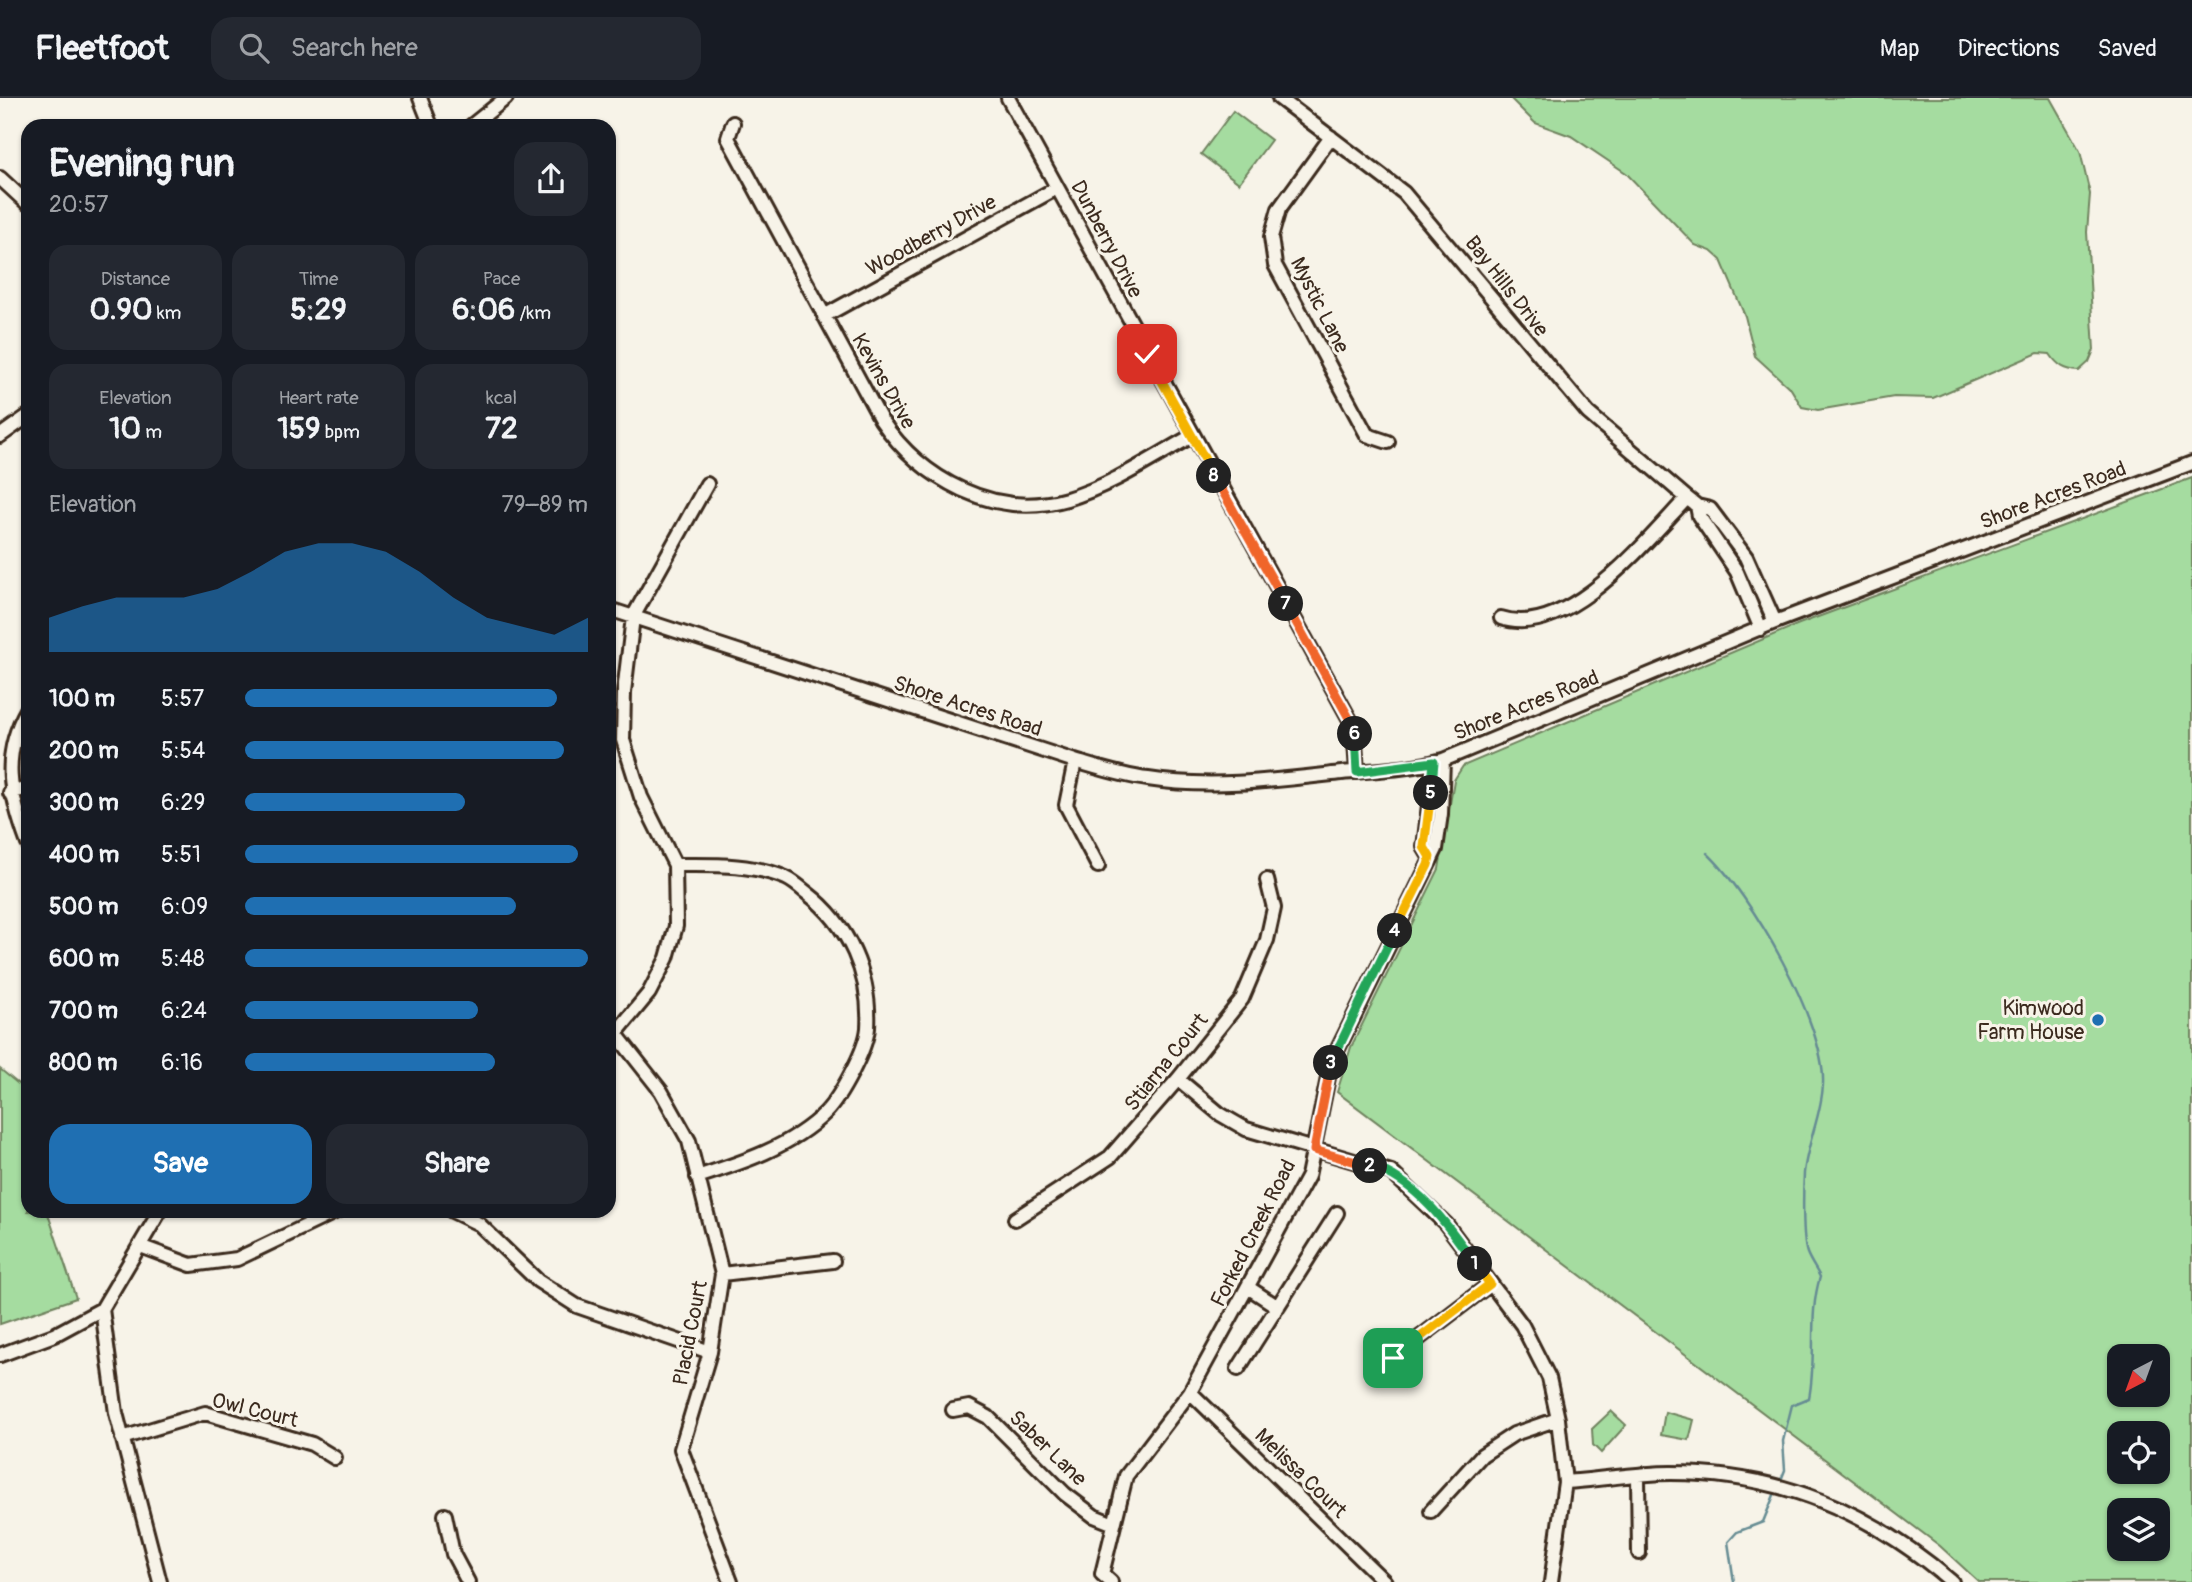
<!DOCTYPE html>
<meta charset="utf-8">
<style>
body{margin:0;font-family:Pangolin,sans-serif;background:#242831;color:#f1f3f6;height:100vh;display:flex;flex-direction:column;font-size:26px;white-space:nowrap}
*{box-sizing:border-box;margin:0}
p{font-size:23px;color:#9ea1a6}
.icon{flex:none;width:38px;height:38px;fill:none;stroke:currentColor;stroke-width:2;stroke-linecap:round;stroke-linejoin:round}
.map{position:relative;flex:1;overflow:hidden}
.side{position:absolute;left:21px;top:21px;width:595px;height:1099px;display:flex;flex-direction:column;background:#171b24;border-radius:21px;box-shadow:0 2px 5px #0004}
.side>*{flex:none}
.needle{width:46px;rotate:221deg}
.fabs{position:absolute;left:2107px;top:1246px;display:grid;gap:14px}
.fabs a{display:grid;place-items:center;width:63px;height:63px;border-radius:14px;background:#171b24;box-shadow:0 2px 5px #0004;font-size:35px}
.pin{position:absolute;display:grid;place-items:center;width:60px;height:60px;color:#fff;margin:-30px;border-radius:14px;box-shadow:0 4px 10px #0006}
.km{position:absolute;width:35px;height:35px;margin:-18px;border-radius:50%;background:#222;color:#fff;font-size:19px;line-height:35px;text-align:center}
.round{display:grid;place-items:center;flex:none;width:74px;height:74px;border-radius:21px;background:#242831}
.head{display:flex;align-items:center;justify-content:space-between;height:119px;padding:0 28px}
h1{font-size:38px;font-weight:700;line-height:52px}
.figures{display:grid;grid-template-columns:repeat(3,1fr);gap:10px;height:119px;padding:7px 28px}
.figures div{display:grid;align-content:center;border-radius:18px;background:#242831;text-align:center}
.figures b{font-size:30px;font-weight:700}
.figures small{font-size:19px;font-weight:400}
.figures p{font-size:19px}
.chart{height:196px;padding:14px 28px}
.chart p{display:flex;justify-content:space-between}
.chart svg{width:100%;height:126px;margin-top:7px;fill:#1f6fb2;opacity:.7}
.cta{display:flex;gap:14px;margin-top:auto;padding:14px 28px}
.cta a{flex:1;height:80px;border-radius:21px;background:#1f6fb2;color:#fff;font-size:28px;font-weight:700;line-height:80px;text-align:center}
.cta a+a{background:#242831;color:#f1f3f6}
ul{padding:0 28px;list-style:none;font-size:23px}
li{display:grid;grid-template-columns:112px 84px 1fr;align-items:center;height:52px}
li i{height:18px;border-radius:9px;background:#1f6fb2}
header{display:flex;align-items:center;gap:42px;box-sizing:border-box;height:98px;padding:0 35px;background:#171b24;border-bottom:2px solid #363941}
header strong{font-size:33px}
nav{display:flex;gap:38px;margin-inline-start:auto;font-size:24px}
.search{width:490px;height:63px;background:#242831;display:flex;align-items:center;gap:18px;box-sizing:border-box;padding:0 24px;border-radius:21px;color:#9ea1a6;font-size:26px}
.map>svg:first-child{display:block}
.green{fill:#a5dca0;stroke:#70835f;stroke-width:2;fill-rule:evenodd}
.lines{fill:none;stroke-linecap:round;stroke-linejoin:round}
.stream{stroke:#668c93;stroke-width:2.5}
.street-casing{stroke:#3b2a1e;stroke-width:18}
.street{stroke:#f7f3e8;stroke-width:12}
.split-1-casing{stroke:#fff;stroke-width:14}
.split-2-casing{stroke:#fff;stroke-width:14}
.split-3-casing{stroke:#fff;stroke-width:14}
.split-4-casing{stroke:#fff;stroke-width:14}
.split-5-casing{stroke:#fff;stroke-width:14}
.split-6-casing{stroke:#fff;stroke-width:14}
.split-7-casing{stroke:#fff;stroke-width:14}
.split-8-casing{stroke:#fff;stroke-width:14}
.split-9-casing{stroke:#fff;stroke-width:14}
.split-1{stroke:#f5b400;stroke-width:9}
.split-2{stroke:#22a559;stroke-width:9}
.split-3{stroke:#f0652b;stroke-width:9}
.split-4{stroke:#22a559;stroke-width:9}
.split-5{stroke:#f5b400;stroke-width:9}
.split-6{stroke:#22a559;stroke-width:9}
.split-7{stroke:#f0652b;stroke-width:9}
.split-8{stroke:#f0652b;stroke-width:9}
.split-9{stroke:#f5b400;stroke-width:9}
.poi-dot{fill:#1f6fb2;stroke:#f7f3e8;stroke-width:2.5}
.labels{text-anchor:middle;stroke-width:6;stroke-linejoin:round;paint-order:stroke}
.street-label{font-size:21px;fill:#3b2a1e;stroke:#f7f3e8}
.poi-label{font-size:21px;fill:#3b2a1e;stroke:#f7f3e8;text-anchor:end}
</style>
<header>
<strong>Fleetfoot</strong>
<div class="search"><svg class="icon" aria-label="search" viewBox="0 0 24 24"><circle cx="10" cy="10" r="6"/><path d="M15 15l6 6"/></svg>Search here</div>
<nav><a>Map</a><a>Directions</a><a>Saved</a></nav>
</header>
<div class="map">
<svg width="2192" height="1484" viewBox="0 0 2192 1484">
<rect width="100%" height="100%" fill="#f7f3e8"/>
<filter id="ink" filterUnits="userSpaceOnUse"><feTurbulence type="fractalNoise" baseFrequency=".0143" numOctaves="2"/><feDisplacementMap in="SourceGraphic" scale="14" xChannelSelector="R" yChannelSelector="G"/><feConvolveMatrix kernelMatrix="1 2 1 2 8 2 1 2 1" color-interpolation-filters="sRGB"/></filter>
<g filter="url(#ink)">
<!-- green -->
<path class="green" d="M1510,0H2050L2080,53L2090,96L2087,134L2094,252L2089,264L2079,273C2065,272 2058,268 2050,256L2038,255L1933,300L1894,299L1818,312L1802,309L1791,291L1755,258L1745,218L1721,162L1711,153L1695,147L1626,75L1571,38L1535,25Z
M1233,13L1271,42L1239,85L1201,56Z
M2192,380V1484H1979L1940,1448L1337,994L1351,949L1439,771L1454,682L1463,668L1799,526ZM2119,1258H2158V1297H2119ZM2119,1335H2158V1374H2119ZM2119,1412H2158V1451H2119Z
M0,971L28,994V1113H47L76,1200L0,1226Z
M1611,1313L1626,1327L1601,1355L1593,1347L1592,1331Z
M1665,1314L1694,1322L1689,1342L1661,1337Z"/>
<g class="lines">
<!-- stream -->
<path class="stream" d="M1707,755C1750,795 1826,926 1823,986C1822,1016 1807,1045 1804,1075C1803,1092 1802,1141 1807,1155C1810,1163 1816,1171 1820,1179C1808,1218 1817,1259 1809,1300L1792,1307L1783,1343L1785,1372L1781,1382
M1734,1484L1728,1444L1737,1434L1763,1424L1774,1397"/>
<!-- street casing -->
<g class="street-casing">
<path id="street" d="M420,0L431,28
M1008,0L1354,629L1357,674
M1279,0L1404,95L1588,315L1687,400L1697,408L1710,411L1746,459L1775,524
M733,25L728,40L881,322C921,381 994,422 1067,401C1111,388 1152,360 1192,338
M471,28L506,0
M1331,39L1279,111L1271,139L1275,167L1367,337L1388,344
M0,80L28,106
M824,218L1057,90
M0,338L28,318
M1697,408L1699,418L1737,474L1761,531
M609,511L1075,663C1099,670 1123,678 1148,681C1212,691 1279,682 1342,675C1376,672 1411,671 1443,662L1775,524L2192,365
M1501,520C1567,542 1646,443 1687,400
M28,610C0,658 10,697 28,746
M1075,663L1066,707L1098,768
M10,695L28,690
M1430,759L1424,749L1434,664
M675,767C712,767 750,765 786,780C793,783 801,790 807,795C849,827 871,877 868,930C866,952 840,1000 825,1015C791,1049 741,1065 697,1079
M609,927L661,993L689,1043L722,1176L710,1254L681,1351L731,1484
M616,935L649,895L667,860L676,828L675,767L641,699L623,642L624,594L633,519L707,386
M1178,981L1220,1016L1246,1031L1391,1074L1446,1126L1522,1227L1549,1280L1558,1321L1565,1384L1551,1484
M452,1113L479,1126L538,1183L577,1208L710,1254
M1015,1121L1110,1059L1178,981L1242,901L1267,842L1274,810L1267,782
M140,1148L191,1167L237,1161L337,1113
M722,1176L833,1163
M1249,1190L1278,1209
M0,1257L54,1237L102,1211
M1393,1260L1490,1186
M1238,1271L1337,1115
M1190,1294L1385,1484
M953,1312L969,1309L988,1319L1065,1396L1094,1418L1114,1426
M122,1340L205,1315L312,1346L335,1360
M1638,1379L1639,1455
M1565,1384C1600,1382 1636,1375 1671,1375C1780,1375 1870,1413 1952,1484
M1431,1413L1482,1357L1514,1336L1558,1321
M445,1417L453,1456L468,1484
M160,1484L116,1315L102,1211L160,1113
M1111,1484L1102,1476L1126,1378L1190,1294L1308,1078L1331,965L1436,751L1441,716L1443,662"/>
</g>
<!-- street -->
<use href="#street" class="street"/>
</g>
</g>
<g class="lines" filter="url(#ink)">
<!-- split-1 casing -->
<g class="split-1-casing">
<path id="split-1" d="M1393,1260L1490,1186L1475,1166"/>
</g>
<!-- split-2 casing -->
<g class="split-2-casing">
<path id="split-2" d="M1370,1068C1415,1081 1449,1128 1475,1166"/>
</g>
<!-- split-3 casing -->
<g class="split-3-casing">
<path id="split-3" d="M1331,965L1314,1052L1370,1068"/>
</g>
<!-- split-4 casing -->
<g class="split-4-casing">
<path id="split-4" d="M1331,965L1395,833"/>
</g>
<!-- split-5 casing -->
<g class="split-5-casing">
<path id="split-5" d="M1395,833L1428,767L1430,759L1424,749L1431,695"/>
</g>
<!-- split-6 casing -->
<g class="split-6-casing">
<path id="split-6" d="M1355,636L1357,674L1434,664L1431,695"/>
</g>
<!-- split-7 casing -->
<g class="split-7-casing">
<path id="split-7" d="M1286,506L1354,629L1355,636"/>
</g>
<!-- split-8 casing -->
<g class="split-8-casing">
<path id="split-8" d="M1214,378L1286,506"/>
</g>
<!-- split-9 casing -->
<g class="split-9-casing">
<path id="split-9" d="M1147,256L1214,378"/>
</g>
<!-- split-1 -->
<use href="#split-1" class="split-1"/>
<!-- split-2 -->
<use href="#split-2" class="split-2"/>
<!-- split-3 -->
<use href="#split-3" class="split-3"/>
<!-- split-4 -->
<use href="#split-4" class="split-4"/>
<!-- split-5 -->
<use href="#split-5" class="split-5"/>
<!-- split-6 -->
<use href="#split-6" class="split-6"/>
<!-- split-7 -->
<use href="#split-7" class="split-7"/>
<!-- split-8 -->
<use href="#split-8" class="split-8"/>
<!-- split-9 -->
<use href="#split-9" class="split-9"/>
</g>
<!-- markers -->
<circle class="poi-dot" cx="2098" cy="922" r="7"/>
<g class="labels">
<!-- street labels -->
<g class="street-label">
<text transform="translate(931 137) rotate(-29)" y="7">Woodberry Drive</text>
<text transform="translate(1107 141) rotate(62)" y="7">Dunberry Drive</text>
<text transform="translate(1507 188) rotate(52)" y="7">Bay Hills Drive</text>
<text transform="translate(1320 207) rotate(63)" y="7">Mystic Lane</text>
<text transform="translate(884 283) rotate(60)" y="7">Kevins Drive</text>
<text transform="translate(2053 397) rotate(-21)" y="7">Shore Acres Road</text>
<text transform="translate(1526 607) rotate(-22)" y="7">Shore Acres Road</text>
<text transform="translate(968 608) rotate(18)" y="7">Shore Acres Road</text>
<text transform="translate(1166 964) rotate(-51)" y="7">Stiarna Court</text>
<text transform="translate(1253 1135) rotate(-63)" y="7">Forked Creek Road</text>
<text transform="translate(690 1235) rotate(-79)" y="7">Placid Court</text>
<text transform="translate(255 1312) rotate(14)" y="7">Owl Court</text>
<text transform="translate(1048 1350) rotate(44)" y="7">Saber Lane</text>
<text transform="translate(1301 1375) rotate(44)" y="7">Melissa Court</text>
</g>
<!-- poi labels -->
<g class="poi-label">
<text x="2084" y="917">Kimwood<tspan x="2084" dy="24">Farm House</tspan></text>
</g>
</g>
</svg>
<div class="fabs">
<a><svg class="needle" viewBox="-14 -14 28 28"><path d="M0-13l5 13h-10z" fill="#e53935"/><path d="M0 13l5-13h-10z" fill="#9ea1a6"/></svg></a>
<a><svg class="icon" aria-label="locate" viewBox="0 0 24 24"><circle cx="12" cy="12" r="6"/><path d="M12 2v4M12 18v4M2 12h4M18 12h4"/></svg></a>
<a><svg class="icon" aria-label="layers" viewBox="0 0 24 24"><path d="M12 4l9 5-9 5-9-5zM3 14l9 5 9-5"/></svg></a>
</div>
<div class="pin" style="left:1393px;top:1260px;background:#1e9e55"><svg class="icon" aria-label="arrive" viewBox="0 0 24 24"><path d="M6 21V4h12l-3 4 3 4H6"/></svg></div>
<div class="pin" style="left:1147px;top:256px;background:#d93025"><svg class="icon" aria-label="check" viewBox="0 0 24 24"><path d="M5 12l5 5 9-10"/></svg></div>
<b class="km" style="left:1475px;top:1166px">1</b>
<b class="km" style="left:1370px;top:1068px">2</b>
<b class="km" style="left:1331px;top:965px">3</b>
<b class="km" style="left:1395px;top:833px">4</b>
<b class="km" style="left:1431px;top:695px">5</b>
<b class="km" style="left:1355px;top:636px">6</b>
<b class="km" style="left:1286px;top:506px">7</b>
<b class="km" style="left:1214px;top:378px">8</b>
<section class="side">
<div class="head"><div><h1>Evening run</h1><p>20:57</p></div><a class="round"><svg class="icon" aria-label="share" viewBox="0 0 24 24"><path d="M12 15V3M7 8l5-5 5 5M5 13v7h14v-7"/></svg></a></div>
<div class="figures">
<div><p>Distance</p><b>0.90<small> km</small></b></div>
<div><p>Time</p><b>5:29</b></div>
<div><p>Pace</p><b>6:06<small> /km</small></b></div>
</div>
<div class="figures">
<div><p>Elevation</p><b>10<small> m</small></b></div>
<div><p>Heart rate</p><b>159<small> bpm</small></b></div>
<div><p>kcal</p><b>72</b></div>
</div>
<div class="chart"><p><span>Elevation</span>79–89 m</p>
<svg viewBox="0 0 160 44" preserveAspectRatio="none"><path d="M0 44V32L10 28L20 25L30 25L40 25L50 22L60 16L70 9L80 6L90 6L100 9L110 16L120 25L130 32L140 35L150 38L160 32V44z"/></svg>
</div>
<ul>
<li><b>100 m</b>5:57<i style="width:91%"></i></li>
<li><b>200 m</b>5:54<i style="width:93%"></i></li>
<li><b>300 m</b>6:29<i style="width:64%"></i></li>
<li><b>400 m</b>5:51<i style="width:97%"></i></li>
<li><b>500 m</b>6:09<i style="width:79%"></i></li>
<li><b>600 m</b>5:48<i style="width:100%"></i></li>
<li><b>700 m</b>6:24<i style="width:68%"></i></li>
<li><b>800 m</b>6:16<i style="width:73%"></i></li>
</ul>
<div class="cta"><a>Save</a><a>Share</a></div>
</section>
</div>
